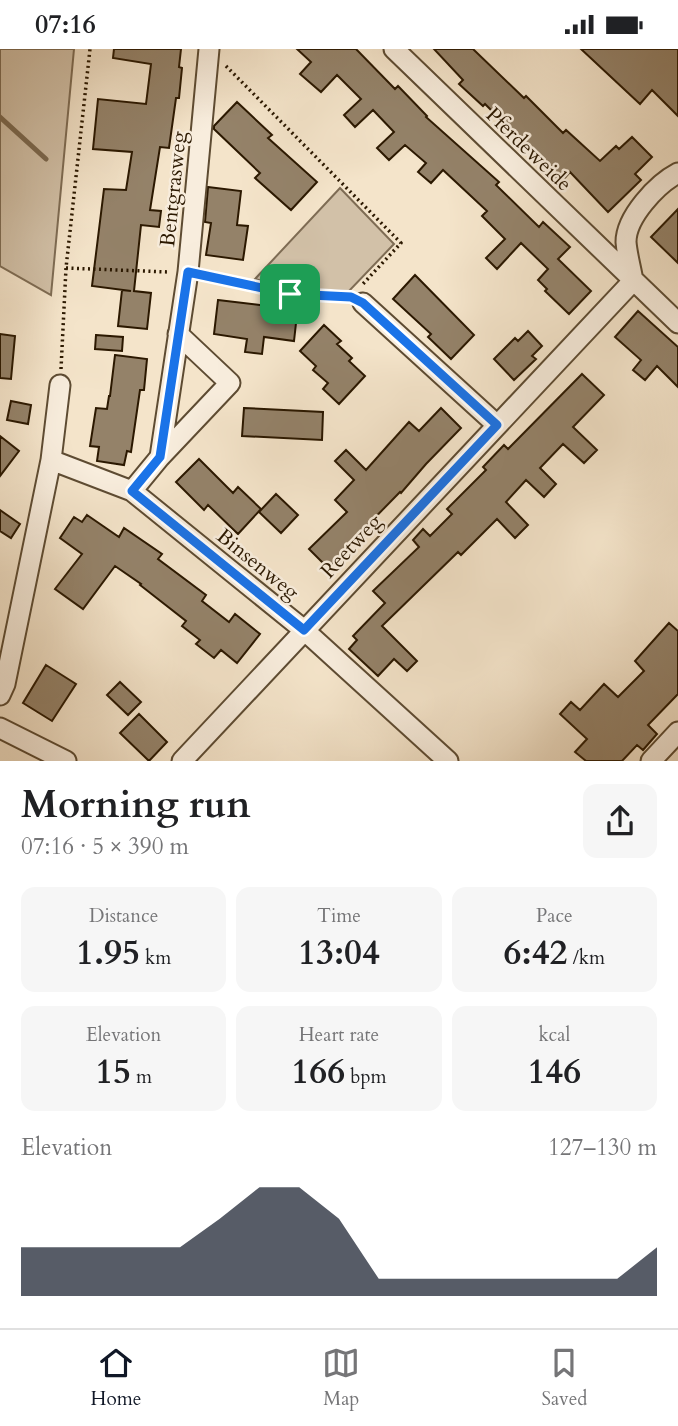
<!DOCTYPE html>
<meta charset="utf-8">
<style>
body{margin:0;font-family:Cardo,serif;background:#f6f6f6;color:#202124;height:100vh;display:flex;flex-direction:column;font-size:26px;white-space:nowrap}
*{box-sizing:border-box;margin:0}
p{font-size:23px;color:#757577}
.icon{flex:none;width:38px;height:38px;fill:none;stroke:currentColor;stroke-width:2;stroke-linecap:round;stroke-linejoin:round}
.map{position:relative;height:712px;overflow:hidden}
.panel{display:flex;flex-direction:column;background:#fff;flex:1}
.panel>*{flex:none}
.pin{position:absolute;display:grid;place-items:center;width:60px;height:60px;color:#fff;margin:-30px;border-radius:14px;box-shadow:0 4px 10px #0006}
.round{display:grid;place-items:center;flex:none;width:74px;height:74px;border-radius:14px;background:#f6f6f6}
.head{display:flex;align-items:center;justify-content:space-between;height:119px;padding:0 21px}
h1{font-size:38px;font-weight:800;line-height:52px}
.figures{display:grid;grid-template-columns:repeat(3,1fr);gap:10px;height:119px;padding:7px 21px}
.figures div{display:grid;align-content:center;border-radius:14px;background:#f6f6f6;text-align:center}
.figures b{font-size:35px;font-weight:800}
.figures small{font-size:19px;font-weight:400}
.figures p{font-size:19px}
.chart{height:196px;padding:14px 21px}
.chart p{display:flex;justify-content:space-between}
.chart svg{width:100%;height:126px;margin-top:7px;fill:#111827;opacity:.7}
.status{display:flex;justify-content:space-between;align-items:center;height:49px;padding:0 35px;background:#fff;direction:ltr}
.status svg{height:19px;fill:currentColor}
.menu{display:flex;justify-content:space-around;align-items:center;height:98px;border-top:2px solid #e0e0e0;background:#fff;font-size:19px;color:#757577}
.menu a{display:grid;justify-items:center;gap:4px}
.menu .active{color:#111827}
.map>svg:first-child{display:block}
.green{fill:#d2c1a8;stroke:#7e6c54;stroke-width:2}
.lines{fill:none;stroke-linecap:round;stroke-linejoin:round}
.stream{stroke:#7b6950;stroke-width:5}
.building{fill:#948269;stroke:#2b1800;stroke-width:2}
.minor-casing{stroke:#5d4b32;stroke-width:23}
.path{stroke:#2b1800;stroke-width:3.5;stroke-dasharray:2 3.5;stroke-linecap:butt}
.minor{stroke:#f8eddd;stroke-width:19}
.route-casing{stroke:#fff;stroke-width:14}
.route{stroke:#1a73e8;stroke-width:9}
.labels{text-anchor:middle;stroke-width:5;stroke-linejoin:round;paint-order:stroke}
.street-label{font-size:21px;fill:#2b1800;stroke:#f8eddd}
</style>
<div class="status"><b>07:16</b><svg viewBox="0 0 49 12"><path d="M0 12V9h3v3zM5 12V6h3v6zM10 12V3h3v9zM15 12V0h3v12zM26 1h20v11H26zM47 4h2v5h-2z"/></svg></div>
<div class="map">
<svg width="678" height="712" viewBox="0 0 678 712">
<rect width="100%" height="100%" fill="#f4e4ca"/>
<filter id="stains"><feTurbulence type="fractalNoise" baseFrequency=".00286" numOctaves="4"/><feColorMatrix values="0 0 0 0 .2 0 0 0 0 .09 0 0 0 0 .02 0 0 0 .5 -.17"/></filter>
<radialGradient id="worn" r=".72"><stop offset=".6" stop-color="#630" stop-opacity="0"/><stop offset="1" stop-color="#630" stop-opacity=".3"/></radialGradient>
<!-- green -->
<path class="green" d="M0,0H74L51,246L0,217Z
M340,139L394,195L349,242L291,240L255,230Z"/>
<g class="lines">
<!-- stream -->
<path class="stream" d="M0,68L46,110"/>
</g>
<!-- building -->
<path class="building" d="M114,0H181L179,18L182,19L179,49H176L169,99L160,98L150,161L161,162L159,178L141,176L134,242L151,244L147,280L118,277L122,241L131,242L92,237L104,140L126,141L132,103L93,100L98,50L146,55L151,15L113,9Z
M297,0H356L395,40L398,37L427,67L426,68L499,133L496,136L539,178L543,173L570,198L558,210L591,242L569,265L545,242L547,240L538,231L548,220L521,194L497,220L486,209L505,190L482,167L487,162L443,121L431,134L418,123L426,114L405,96L389,111L377,99L394,83L373,61L355,78L344,66L361,50L337,26L321,43L300,25L311,13Z
M434,0H473L524,49L526,47L563,84L566,81L600,112L616,97L619,100L632,88L652,108L635,125L641,131L608,163L570,123L561,133L538,112L540,110L485,55L483,57L459,35L463,31Z
M581,0H678V67L652,41L640,55Z
M237,53L272,86L268,89L317,133L291,161L255,129L260,124L214,80V77Z
M208,138L241,142L237,176L248,177L243,211L206,206L211,174L205,173Z
M678,160V214L651,188Z
M415,226L474,286L451,310L428,288L431,285L393,250Z
M218,251L268,257V252L298,256L294,292L264,288L262,305L245,303L247,290L214,285Z
M638,262L678,298V338L657,317L645,331L633,321L641,311L615,288Z
M324,276L341,292L337,295L352,309L349,312L365,327L339,355L323,340L328,334L313,321L316,317L300,302Z
M528,282L542,297L532,307L536,310L514,331L494,310L515,289L518,292Z
M0,285L15,287L11,330L0,329Z
M96,286L123,288L122,302L95,300Z
M115,306L147,310L144,341H140L131,403L127,402L124,416L97,412L99,398L90,397L96,359L107,360L109,347H110Z
M582,325L604,346L573,378L597,401L584,414L563,395L540,419L556,435L544,448L526,431L506,453L528,476L515,489L497,470L461,506L458,503L382,577L417,612L407,622L394,610L378,627L349,600L357,591L353,587L385,554L373,542L419,498L413,491L423,480L430,487L452,465L447,460L486,421L483,418L504,396L508,400Z
M11,352L31,356L28,375L7,371Z
M244,359L323,363L322,391L242,387Z
M441,359L461,379L426,415L401,444L400,443L349,495L350,497L328,519L309,500L347,463L335,451L354,431L335,412L346,401L366,421L409,373L419,382Z
M0,387L19,402L0,427Z
M199,410L233,444L238,438L261,460L238,485L208,456L204,461L176,433Z
M276,445L298,466L281,484L259,463Z
M0,461L20,475L11,489L0,482Z
M87,466L119,488L124,479L162,505L158,510L206,546L202,552L229,573L235,565L260,585L237,614L221,601L214,609L196,595L200,591L182,577L186,572L140,536L141,535L115,517L83,560L55,540L82,505L60,489L74,468L82,473Z
M669,574L678,582V645L648,676L657,685L643,701L637,696L622,712H586L575,703L587,690L560,665L571,653L580,661L604,635L618,648L644,622L635,612Z
M46,616L76,635L52,672L23,654Z
M120,633L141,653L128,666L107,646Z
M139,665L167,693L149,712L120,684Z"/>
<g class="lines">
<!-- minor casing -->
<g class="minor-casing">
<path id="minor" d="M394,0L678,274
M363,254L497,376
M160,408L230,334L178,285
M51,411L132,442L304,581L448,712
M132,442L160,408L188,223L209,0
M0,646L5,635L51,411L60,336
M0,679L66,712
M182,712L633,232C631,219 627,206 626,193C626,168 657,135 678,124
M651,712L678,683"/>
</g>
<!-- path -->
<path class="path" d="M226,17L401,194L362,236
M66,219L169,223
M204,227L291,245L345,248
M61,320L66,219L90,0"/>
<!-- minor -->
<use href="#minor" class="minor"/>
</g>
<g class="lines">
<!-- route casing -->
<g class="route-casing">
<path id="route" d="M188,223L290,245L351,248L363,254L497,376L304,581L132,442L160,408Z"/>
</g>
<!-- route -->
<use href="#route" class="route"/>
</g>
<g class="labels">
<!-- street labels -->
<g class="street-label">
<text transform="translate(529 100) rotate(44)" y="7">Pferdeweide</text>
<text transform="translate(173 140) rotate(-84)" y="7">Bentgrasweg</text>
<text transform="translate(351 497) rotate(-47)" y="7">Reetweg</text>
<text transform="translate(258 515) rotate(39)" y="7">Binsenweg</text>
</g>
</g>
<rect width="100%" height="100%" filter="url(#stains)"/>
<rect width="100%" height="100%" fill="url(#worn)"/>
</svg>
<div class="pin" style="left:290px;top:245px;background:#1e9e55"><svg class="icon" aria-label="arrive" viewBox="0 0 24 24"><path d="M6 21V4h12l-3 4 3 4H6"/></svg></div>
</div>
<section class="panel">
<div class="head"><div><h1>Morning run</h1><p>07:16 · 5 × 390 m</p></div><a class="round"><svg class="icon" aria-label="share" viewBox="0 0 24 24"><path d="M12 15V3M7 8l5-5 5 5M5 13v7h14v-7"/></svg></a></div>
<div class="figures">
<div><p>Distance</p><b>1.95<small> km</small></b></div>
<div><p>Time</p><b>13:04</b></div>
<div><p>Pace</p><b>6:42<small> /km</small></b></div>
</div>
<div class="figures">
<div><p>Elevation</p><b>15<small> m</small></b></div>
<div><p>Heart rate</p><b>166<small> bpm</small></b></div>
<div><p>kcal</p><b>146</b></div>
</div>
<div class="chart"><p><span>Elevation</span>127–130 m</p>
<svg viewBox="0 0 160 44" preserveAspectRatio="none"><path d="M0 44V27L10 27L20 27L30 27L40 27L50 17L60 6L70 6L80 17L90 38L100 38L110 38L120 38L130 38L140 38L150 38L160 27V44z"/></svg>
</div>
</section>
<nav class="menu">
<a class="active"><svg class="icon" aria-label="home" viewBox="0 0 24 24"><path d="M3 11l9-7 9 7M6 9v11h12V9"/></svg>Home</a>
<a><svg class="icon" aria-label="map" viewBox="0 0 24 24"><path d="M3 6l6-2 6 2 6-2v14l-6 2-6-2-6 2zM9 4v14M15 6v14"/></svg>Map</a>
<a><svg class="icon" aria-label="saved" viewBox="0 0 24 24"><path d="M7 4h10v16l-5-4-5 4z"/></svg>Saved</a>
</nav>
